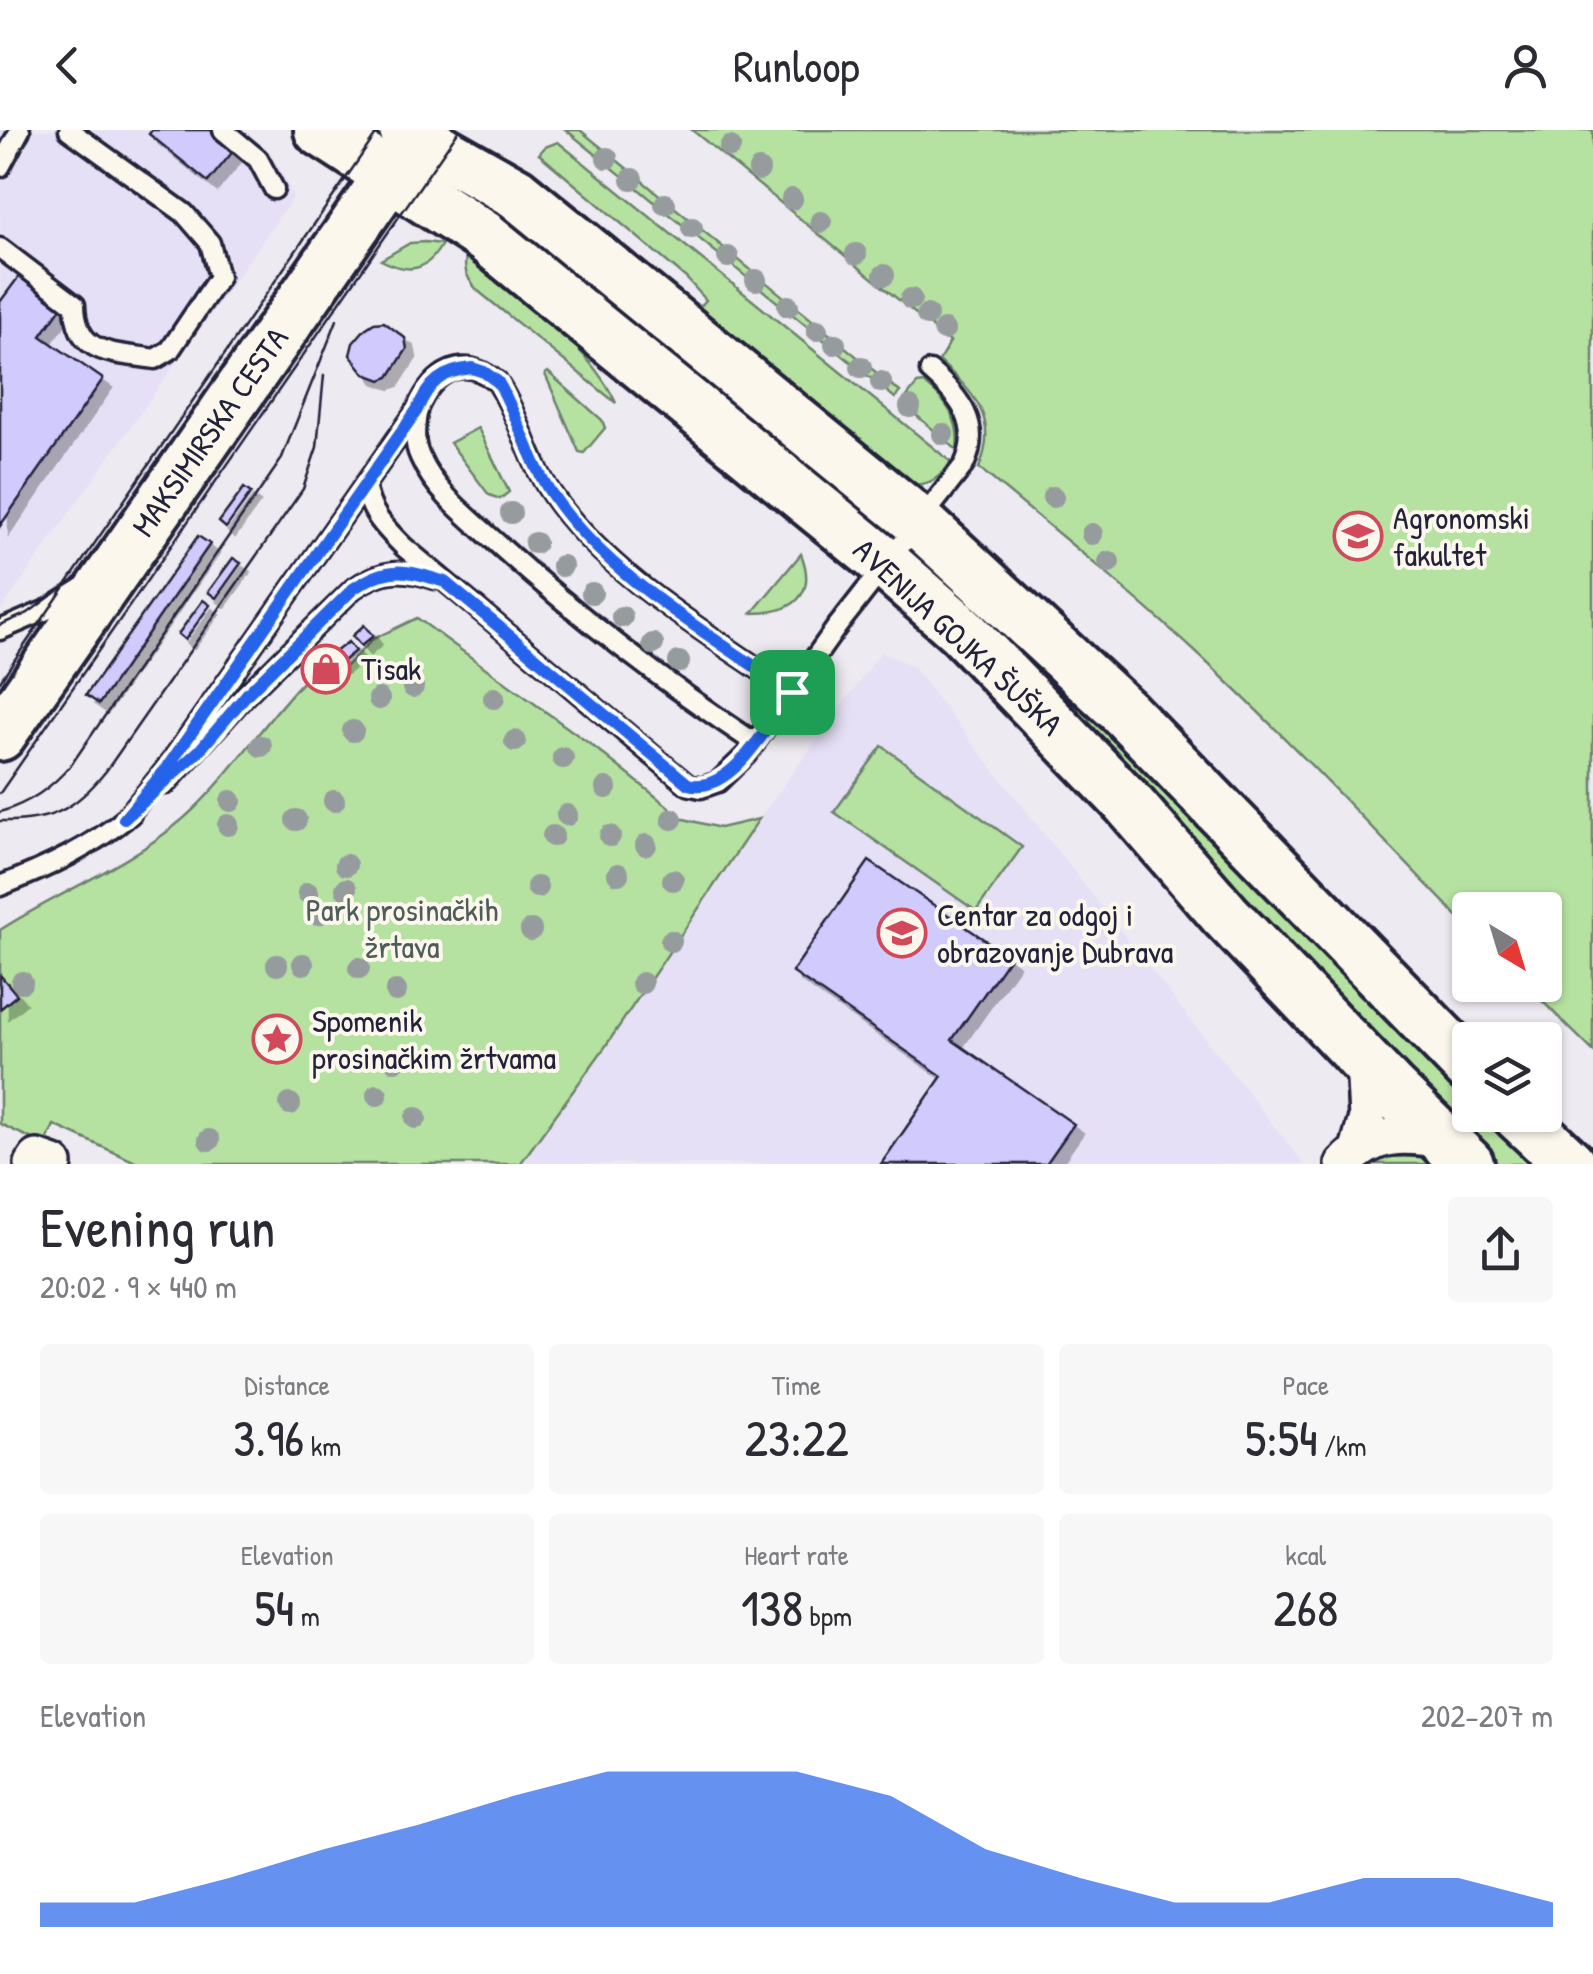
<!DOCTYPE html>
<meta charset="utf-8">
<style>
body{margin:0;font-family:"Patrick Hand",sans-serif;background:#f7f7f7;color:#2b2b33;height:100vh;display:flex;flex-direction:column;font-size:38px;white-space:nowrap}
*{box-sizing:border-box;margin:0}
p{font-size:32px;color:#7c7c81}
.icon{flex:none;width:55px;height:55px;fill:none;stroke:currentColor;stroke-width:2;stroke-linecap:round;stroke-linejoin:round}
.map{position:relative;height:1034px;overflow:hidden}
.details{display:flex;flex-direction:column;background:#fff;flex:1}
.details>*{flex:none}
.needle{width:65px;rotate:142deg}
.controls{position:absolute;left:1452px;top:762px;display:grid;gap:20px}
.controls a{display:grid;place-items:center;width:110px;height:110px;border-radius:10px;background:#fff;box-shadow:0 2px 8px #0004;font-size:50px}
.pin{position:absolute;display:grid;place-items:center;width:85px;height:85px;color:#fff;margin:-42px;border-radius:20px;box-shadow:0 5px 15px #0006}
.round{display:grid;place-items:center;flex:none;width:105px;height:105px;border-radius:10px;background:#f7f7f7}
.head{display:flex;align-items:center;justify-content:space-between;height:170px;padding:0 40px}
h1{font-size:55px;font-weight:600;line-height:75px}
.metrics{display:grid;grid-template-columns:repeat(3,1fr);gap:15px;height:170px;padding:10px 40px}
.metrics div{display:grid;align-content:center;border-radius:10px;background:#f7f7f7;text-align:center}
.metrics b{font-size:50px;font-weight:600}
.metrics small{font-size:28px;font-weight:400}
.metrics p{font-size:28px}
.chart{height:280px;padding:20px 40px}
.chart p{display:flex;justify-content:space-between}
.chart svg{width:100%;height:180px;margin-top:10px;fill:#2563eb;opacity:.7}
header{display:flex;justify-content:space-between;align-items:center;height:130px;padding:0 40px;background:#fff;font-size:45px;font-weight:600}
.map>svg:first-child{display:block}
.built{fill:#e5e0f5}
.green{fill:#b5e2a1;stroke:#6c826e;stroke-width:2.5}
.building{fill:#d0cafd;stroke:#22223b;stroke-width:2.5;filter:url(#shadow)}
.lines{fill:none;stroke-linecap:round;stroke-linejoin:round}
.lane-casing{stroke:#22223b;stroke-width:25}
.street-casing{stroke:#22223b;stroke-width:42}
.secondary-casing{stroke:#22223b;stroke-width:58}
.lane{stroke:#fbf7ec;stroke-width:18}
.street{stroke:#fbf7ec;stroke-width:35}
.secondary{stroke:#fbf7ec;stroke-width:50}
.tram{stroke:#22223b;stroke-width:2.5}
.tree{fill:#969c9e}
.route-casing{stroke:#fff;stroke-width:20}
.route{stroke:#2563eb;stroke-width:12}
.labels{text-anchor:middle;stroke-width:8;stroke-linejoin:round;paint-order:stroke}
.street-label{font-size:32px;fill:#22223b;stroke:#fbf7ec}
.poi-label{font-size:32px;fill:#22223b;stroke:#fbf7ec;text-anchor:start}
.park-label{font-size:32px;fill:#4e5c5a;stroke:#fbf7ec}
</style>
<header><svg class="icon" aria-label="back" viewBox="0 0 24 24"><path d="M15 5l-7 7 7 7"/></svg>Runloop<svg class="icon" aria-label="person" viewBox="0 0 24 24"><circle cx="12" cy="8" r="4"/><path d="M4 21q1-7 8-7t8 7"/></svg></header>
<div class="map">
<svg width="1593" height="1034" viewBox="0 0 1593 1034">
<defs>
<filter id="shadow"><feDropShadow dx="9" dy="9" stdDeviation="0" flood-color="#0004"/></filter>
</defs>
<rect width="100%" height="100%" fill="#eeeaf1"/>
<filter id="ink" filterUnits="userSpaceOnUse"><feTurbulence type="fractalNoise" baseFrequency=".01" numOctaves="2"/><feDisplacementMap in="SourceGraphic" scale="20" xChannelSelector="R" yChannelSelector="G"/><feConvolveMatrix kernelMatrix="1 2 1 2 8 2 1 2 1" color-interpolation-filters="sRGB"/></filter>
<g filter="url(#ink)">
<!-- built -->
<path class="built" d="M0,0H244L280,38L293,68L0,481Z
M881,522L912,536L1304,1034H520L605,917L759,689Z"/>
<!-- green -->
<path class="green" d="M566,0H580L900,262L895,268Z
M692,0H1593V921L1526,855H1545V780H1470V799C1381,708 1294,614 1201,527C1130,461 1054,400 979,338C1000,288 973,262 939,231L950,212Z
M558,12L951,332C937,353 926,356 900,355L757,237L698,179L706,170L686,148L539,24L545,17Z
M425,112L442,114C427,142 408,144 381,130L410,113Z
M467,123C516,164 589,214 616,273L477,160C467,148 462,138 467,123Z
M548,242L602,290L605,298L584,323L579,322L545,244Z
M924,253C946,270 961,290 957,320L902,273L917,254Z
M478,298L509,362L500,369L489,365L450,313Z
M801,424C818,467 791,483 752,483Z
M963,469L1199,684L1470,960V985H1495L1544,1034H1491Z
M417,488L594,617L684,689L720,698L759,689L605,917L520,1034H140L54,995L45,1015L0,994V800C61,761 128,736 183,689C231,647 264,590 309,545L323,559L373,509Z
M882,616L1022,717L976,781L834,682Z
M1377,1023H1425L1443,1034H1361Z"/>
<!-- building -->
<path class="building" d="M152,0H212L235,19L208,52L149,4Z
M20,145L63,175L41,206L103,249L0,396V172Z
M384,192L405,208L407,219L389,247L381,250L365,244L350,225L353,213L365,199L374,193Z
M244,358L251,363L226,398L219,392Z
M198,406L210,414L99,574L86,565Z
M233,428L241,433L216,468L208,462Z
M203,470L210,475L185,510L178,504Z
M364,495L373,506L361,516L352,506Z
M348,512L355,521L338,535L331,525Z
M869,731L1010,827L952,910L1074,994L1046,1034H881L942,946L792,842Z
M0,845L17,865L0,879Z"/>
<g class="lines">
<!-- lane casing -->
<g class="lane-casing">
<path id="lane" d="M223,0L258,29L274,59
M0,37L20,0
M0,118L75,175C76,227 114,222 155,229L170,220L219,147L210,113L184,83L69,0
M417,282C415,298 413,312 420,327C436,364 472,390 501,417C581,489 665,553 755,613
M365,354C369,382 384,397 404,417L688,655L701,658L718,652L746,625L836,498L964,335C983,295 960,267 930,241
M0,500L49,479L81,459
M166,654L247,564L353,459C381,439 403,438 435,449
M125,689L166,639L417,280C433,242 462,223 497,252C520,287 528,329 551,363C606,445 711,505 792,562
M0,756C47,738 92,717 131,684"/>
</g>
<!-- street casing -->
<g class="street-casing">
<path id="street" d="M1359,1017L1367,988L1364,931
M33,1034L37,1028L54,1034
M1344,1034C1374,1001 1402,1004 1444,1010"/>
</g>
<!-- secondary casing -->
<g class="secondary-casing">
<path id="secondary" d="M320,0L485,107L886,434L961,500L1127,672L1225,785L1391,959L1468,1034
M405,0L516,63L920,393L1124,582L1470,938
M0,605L408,19
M1518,985L1570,1034"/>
</g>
<!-- lane -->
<use href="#lane" class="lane"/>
<!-- street -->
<use href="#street" class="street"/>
<!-- secondary -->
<use href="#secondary" class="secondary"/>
<!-- tram -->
<path class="tram" d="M0,495L28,483L51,466
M0,551L379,0
M0,663L459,0
M0,682C30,673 51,658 71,635L281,330L337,190
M0,691C50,692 74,681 106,641L303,359L317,317L324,245"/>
</g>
<!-- trees -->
<g class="tree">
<circle cx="730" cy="17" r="11"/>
<circle cx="607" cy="28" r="11"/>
<circle cx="759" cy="40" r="11"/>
<circle cx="632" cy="49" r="11"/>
<circle cx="792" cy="69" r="11"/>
<circle cx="665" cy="74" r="11"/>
<circle cx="821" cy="92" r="11"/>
<circle cx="692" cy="98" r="11"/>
<circle cx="856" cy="124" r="11"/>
<circle cx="728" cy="127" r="11"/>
<circle cx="884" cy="145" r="11"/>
<circle cx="756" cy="150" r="11"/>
<circle cx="911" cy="169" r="11"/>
<circle cx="788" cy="176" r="11"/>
<circle cx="927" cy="185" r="11"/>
<circle cx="817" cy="200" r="11"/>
<circle cx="944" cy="200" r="11"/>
<circle cx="835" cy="214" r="11"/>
<circle cx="861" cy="237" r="11"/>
<circle cx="881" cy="252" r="11"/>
<circle cx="910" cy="277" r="11"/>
<circle cx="943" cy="304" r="11"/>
<circle cx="1053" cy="367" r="11"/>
<circle cx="511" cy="383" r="11"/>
<circle cx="1092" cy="404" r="11"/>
<circle cx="535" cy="413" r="11"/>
<circle cx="1109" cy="432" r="11"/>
<circle cx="562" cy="436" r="11"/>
<circle cx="592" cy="463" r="11"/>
<circle cx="622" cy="487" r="11"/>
<circle cx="653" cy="514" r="11"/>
<circle cx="679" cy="532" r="11"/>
<circle cx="413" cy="557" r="11"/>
<circle cx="494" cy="568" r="11"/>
<circle cx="379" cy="569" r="11"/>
<circle cx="353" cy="601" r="11"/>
<circle cx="515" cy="611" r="11"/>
<circle cx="261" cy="616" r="11"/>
<circle cx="563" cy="628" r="11"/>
<circle cx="606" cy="658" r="11"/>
<circle cx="231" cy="671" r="11"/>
<circle cx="334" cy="671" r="11"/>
<circle cx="567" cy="685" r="11"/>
<circle cx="672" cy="689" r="11"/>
<circle cx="296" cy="690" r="11"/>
<circle cx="228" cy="695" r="11"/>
<circle cx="553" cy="706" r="11"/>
<circle cx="610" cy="706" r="11"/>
<circle cx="646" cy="715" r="11"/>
<circle cx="346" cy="735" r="11"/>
<circle cx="618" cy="744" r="11"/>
<circle cx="673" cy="750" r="11"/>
<circle cx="537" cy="757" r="11"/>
<circle cx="346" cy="759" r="11"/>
<circle cx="308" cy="763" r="11"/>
<circle cx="318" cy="784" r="11"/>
<circle cx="531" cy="800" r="11"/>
<circle cx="671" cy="811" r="11"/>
<circle cx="303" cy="834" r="11"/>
<circle cx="277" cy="835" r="11"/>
<circle cx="359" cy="838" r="11"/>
<circle cx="22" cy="852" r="11"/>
<circle cx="642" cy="853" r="11"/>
<circle cx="396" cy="861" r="11"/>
<circle cx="395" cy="931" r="11"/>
<circle cx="377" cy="965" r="11"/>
<circle cx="290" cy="974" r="11"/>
<circle cx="416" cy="988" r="11"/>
<circle cx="209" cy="1010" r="11"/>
</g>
</g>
<g class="lines" filter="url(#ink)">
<!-- route casing -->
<g class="route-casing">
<path id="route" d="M472,238L484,242L498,252C519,287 528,329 551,363C606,446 711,505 792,562C770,592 731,666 688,654L445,452C406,440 389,434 353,459L247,564L199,621L124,689L166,639L417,280C429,252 442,241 472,238Z"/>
</g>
<!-- route -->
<use href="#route" class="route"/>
</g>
<!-- icons -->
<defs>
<g id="university-ring" transform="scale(2.5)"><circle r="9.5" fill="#fbf7ec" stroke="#d1495b" stroke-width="1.5"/><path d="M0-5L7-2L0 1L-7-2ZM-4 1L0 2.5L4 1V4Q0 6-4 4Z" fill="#d1495b"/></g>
<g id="shop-ring" transform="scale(2.5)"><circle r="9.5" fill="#fbf7ec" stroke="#d1495b" stroke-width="1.5"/><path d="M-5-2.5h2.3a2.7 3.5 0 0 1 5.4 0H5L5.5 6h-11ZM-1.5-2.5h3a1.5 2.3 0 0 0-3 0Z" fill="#d1495b"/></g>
<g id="school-ring" transform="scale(2.5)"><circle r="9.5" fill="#fbf7ec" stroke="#d1495b" stroke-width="1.5"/><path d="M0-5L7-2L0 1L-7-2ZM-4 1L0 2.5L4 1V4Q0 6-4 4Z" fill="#d1495b"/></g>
<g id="sight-ring" transform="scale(2.5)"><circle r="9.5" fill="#fbf7ec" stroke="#d1495b" stroke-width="1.5"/><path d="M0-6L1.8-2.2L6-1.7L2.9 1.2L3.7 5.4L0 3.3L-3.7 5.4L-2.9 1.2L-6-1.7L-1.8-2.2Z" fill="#d1495b"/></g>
</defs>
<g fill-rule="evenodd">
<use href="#university-ring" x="1358" y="406"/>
<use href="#shop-ring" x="326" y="539"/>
<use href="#school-ring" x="902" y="803"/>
<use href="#sight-ring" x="277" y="909"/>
</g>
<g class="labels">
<!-- street labels -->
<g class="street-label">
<text transform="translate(210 302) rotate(-55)" y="11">MAKSIMIRSKA CESTA</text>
<text transform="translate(958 507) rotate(43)" y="11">AVENIJA GOJKA ŠUŠKA</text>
</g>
<!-- poi labels -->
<g class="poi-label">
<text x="1393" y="399">Agronomski<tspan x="1393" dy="37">fakultet</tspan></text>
<text x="361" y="550">Tisak</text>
<text x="937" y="796">Centar za odgoj i<tspan x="937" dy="37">obrazovanje Dubrava</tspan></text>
<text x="312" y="902">Spomenik<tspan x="312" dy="37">prosinačkim žrtvama</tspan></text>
</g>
<!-- park labels -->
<g class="park-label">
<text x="402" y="791">Park prosinačkih<tspan x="402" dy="37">žrtava</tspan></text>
</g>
</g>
</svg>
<div class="controls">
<a><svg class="needle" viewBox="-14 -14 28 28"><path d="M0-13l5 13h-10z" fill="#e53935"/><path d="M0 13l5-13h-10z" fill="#7c7c81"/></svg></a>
<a><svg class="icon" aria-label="layers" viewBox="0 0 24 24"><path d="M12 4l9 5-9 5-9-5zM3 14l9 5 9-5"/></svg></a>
</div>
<div class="pin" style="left:792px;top:562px;background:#1e9e55"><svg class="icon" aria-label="arrive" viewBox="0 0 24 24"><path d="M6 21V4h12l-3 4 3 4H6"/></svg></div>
</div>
<section class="details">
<div class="head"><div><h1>Evening run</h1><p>20:02 · 9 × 440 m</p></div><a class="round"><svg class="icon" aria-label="share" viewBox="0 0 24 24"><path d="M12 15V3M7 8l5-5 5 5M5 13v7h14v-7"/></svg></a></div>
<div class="metrics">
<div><p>Distance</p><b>3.96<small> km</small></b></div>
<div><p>Time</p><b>23:22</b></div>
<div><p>Pace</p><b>5:54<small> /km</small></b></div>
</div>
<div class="metrics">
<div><p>Elevation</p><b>54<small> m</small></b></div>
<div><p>Heart rate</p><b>138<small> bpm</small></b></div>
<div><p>kcal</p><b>268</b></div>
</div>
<div class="chart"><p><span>Elevation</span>202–207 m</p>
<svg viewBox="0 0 160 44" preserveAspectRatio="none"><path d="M0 44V38L10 38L20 32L30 25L40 19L50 12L60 6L70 6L80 6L90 12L100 25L110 32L120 38L130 38L140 32L150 32L160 38V44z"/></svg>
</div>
</section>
